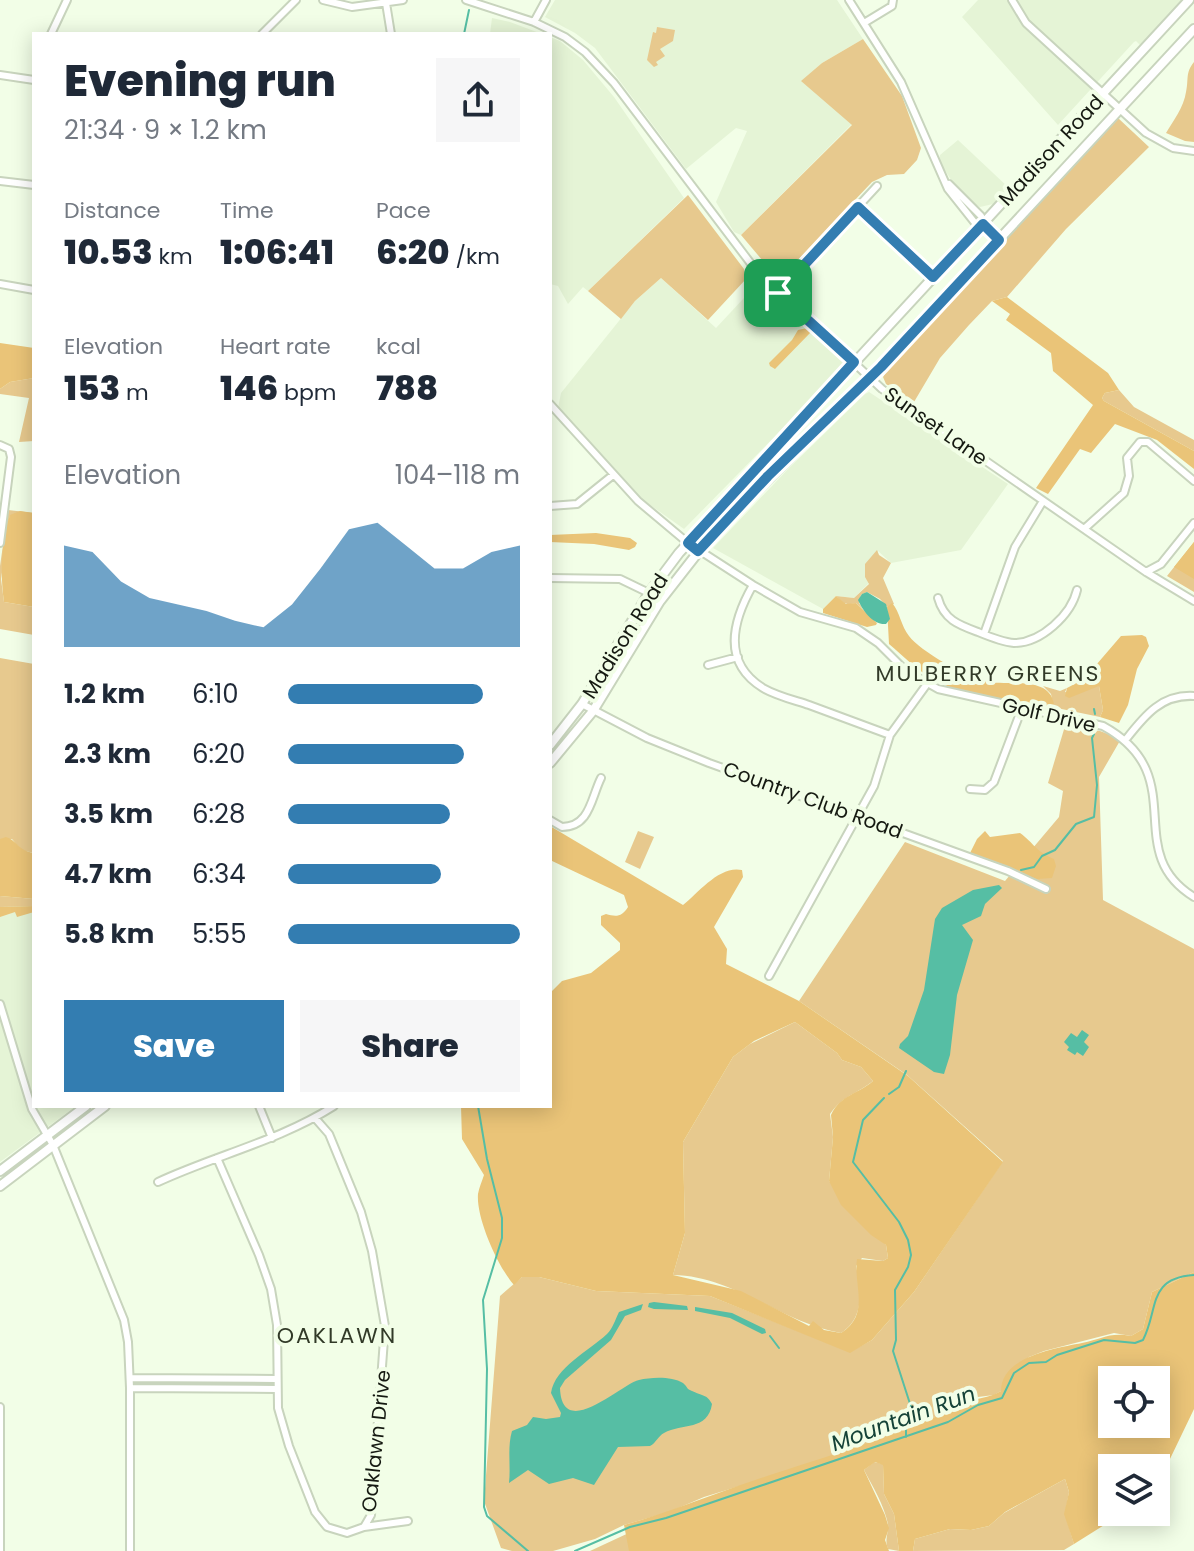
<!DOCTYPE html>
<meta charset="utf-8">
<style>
body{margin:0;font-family:Poppins,sans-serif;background:#f6f6f7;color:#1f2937;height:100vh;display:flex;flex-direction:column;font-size:30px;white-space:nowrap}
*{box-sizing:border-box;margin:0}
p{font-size:26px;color:#747a83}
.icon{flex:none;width:44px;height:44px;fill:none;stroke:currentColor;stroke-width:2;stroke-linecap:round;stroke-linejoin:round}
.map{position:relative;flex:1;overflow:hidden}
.drawer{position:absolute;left:32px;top:32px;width:520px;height:1076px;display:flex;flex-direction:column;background:#fff;border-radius:0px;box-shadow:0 4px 20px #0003}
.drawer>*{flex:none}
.fabs{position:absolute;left:1098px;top:1366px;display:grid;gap:16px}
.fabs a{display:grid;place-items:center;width:72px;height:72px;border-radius:0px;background:#fff;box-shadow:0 4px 20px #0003;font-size:40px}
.pin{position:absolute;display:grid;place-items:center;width:68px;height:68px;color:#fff;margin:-34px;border-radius:16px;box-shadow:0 4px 12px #0006}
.round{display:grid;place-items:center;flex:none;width:84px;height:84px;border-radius:0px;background:#f6f6f7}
.headline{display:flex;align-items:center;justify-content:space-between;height:136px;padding:0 32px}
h1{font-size:44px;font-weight:800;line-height:60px}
.stats{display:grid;grid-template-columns:repeat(3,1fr);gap:12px;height:136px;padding:8px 32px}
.stats div{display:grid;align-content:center}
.stats b{font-size:34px;font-weight:800}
.stats small{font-size:22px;font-weight:400}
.stats p{font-size:22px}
.chart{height:224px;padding:16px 32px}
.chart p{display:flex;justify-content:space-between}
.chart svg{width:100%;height:144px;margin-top:8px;fill:#337db1;opacity:.7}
.action{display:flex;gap:16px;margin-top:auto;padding:16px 32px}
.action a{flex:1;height:92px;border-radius:0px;background:#337db1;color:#fff;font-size:32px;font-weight:800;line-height:92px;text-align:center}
.action a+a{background:#f6f6f7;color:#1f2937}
ul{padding:0 32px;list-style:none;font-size:26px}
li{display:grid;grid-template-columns:128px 96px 1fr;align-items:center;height:60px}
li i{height:20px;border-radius:10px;background:#337db1}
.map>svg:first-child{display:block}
.built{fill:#e5f4d6}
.green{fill:#e7c98e}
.forest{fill:#eac478;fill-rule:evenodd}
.water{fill:#56bea4}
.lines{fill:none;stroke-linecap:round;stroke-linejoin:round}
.stream{stroke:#56bea4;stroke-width:2}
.minor-casing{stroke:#c8d4bd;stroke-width:10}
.major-casing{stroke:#c8d4bd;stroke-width:12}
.minor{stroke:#fff;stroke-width:6}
.major{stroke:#fff;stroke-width:8}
.route-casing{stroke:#fff;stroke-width:16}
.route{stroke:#337db1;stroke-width:10}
.labels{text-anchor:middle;stroke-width:8;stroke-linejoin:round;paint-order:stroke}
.street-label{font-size:20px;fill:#151911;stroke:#f2fee7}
.neighbourhood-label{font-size:22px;letter-spacing:2px;fill:#323a28;stroke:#f2fee7}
.water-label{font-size:22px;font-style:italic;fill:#154338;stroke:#f2fee7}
</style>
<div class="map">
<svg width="1194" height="1551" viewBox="0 0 1194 1551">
<rect width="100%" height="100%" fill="#f2fee7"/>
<!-- built -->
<path class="built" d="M555,0H837L863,39L822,63L802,81L852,124L741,235L734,232L716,202L747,131L736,128L686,169L595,48L575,33L545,17Z
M978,0H1183L1141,46L1136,41L1134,42L1058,125L962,17Z
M492,18L510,22L542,34H490Z
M550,37L560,41L583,60L614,97L684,198L588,291L583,287L568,304L558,286L550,284Z
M958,140L1009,188L993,204L980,207L971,202L955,186L939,161L940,155Z
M661,278L716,328L757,284H762L811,332L845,359L846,364L684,529L639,497L558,408L561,393L635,301Z
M869,392L1008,484L961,550L891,563L878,551L869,583L854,598L836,596L823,609L713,548L790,467L865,394Z
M0,905L34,906V1106H76L0,1162Z"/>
<!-- green -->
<path class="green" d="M657,27L675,30L673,41L660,49L665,56L656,62L658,65L654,67L647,60L653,32L656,33Z
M863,39L902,96L921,148L917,160L904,174L887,175L872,182L779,280L741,235L852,125L801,81L822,63Z
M1194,62V142L1185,141L1166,133C1173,121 1184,107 1186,92C1189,79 1185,73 1194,62Z
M1118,118L1149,147L1066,229L1007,297L992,301L969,325L940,358L914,402L886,384L883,377L893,362Z
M688,195L744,269L746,279L708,320L661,278L635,301L621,319L588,291Z
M34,378V441L19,442L29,398L0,394V389L10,382Z
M1119,390L1134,407L1194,440V451L1104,401L1102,398L1105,393Z
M8,510L34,513L10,516L1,579L4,602L34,607V635L0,629V566Z
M1194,542V592L1167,576Z
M877,550L879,555L891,563L883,578L894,604L887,607L880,599L867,592L861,595L859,603L863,609L856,603C846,606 843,603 836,596L854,598L869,584L865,577V564Z
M0,658L34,664V853L21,850L12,839H0Z
M1043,686L1060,691L1067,688L1065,692C1083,695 1085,686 1099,686L1103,710L1100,717L1052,707L1053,704L1051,694Z
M1065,726L1100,731L1121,739L1099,777L1103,900L1194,949V1272L1152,1292L1143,1329L1131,1336L1114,1333L1044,1351L1029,1357L1001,1391L994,1395L978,1397L917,1426L814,1463L704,1497L669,1512L624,1525L595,1539L553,1551H512L501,1548L484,1501L500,1296L522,1277H539L596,1291L710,1296L850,1352L872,1340L914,1292L1003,1161L907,1075L799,1001L905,842L1005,881L1059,817L1063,791L1048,783Z
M638,831L654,837L640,869L625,862Z
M0,896L34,899V906L0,907Z
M795,1022L837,1053L842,1060L861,1067L873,1081C857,1094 843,1095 830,1114L833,1137L829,1181L886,1245L888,1258L883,1261L862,1258L856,1266C861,1289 865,1318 841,1333C782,1323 735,1276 673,1275L685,1233L683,1142L733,1057L750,1044Z
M874,1462L883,1464L884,1494L894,1514L899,1551L888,1549C884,1539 889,1533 888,1524C884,1505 873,1487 864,1470Z
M1065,1479L1069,1492L1065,1514L1074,1544L1064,1550L913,1551L915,1539L950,1529L971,1530L989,1526L1004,1513Z
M633,1531L632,1551H590Z"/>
<!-- forest -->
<path class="forest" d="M1007,297L1108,373L1119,390L1105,393L1102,398L1104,401L1194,451V469L1157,440L1115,424L1091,453L1080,449L1048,494L1036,488L1093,405L1053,371L1051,353L1006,320L1010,314L992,301Z
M807,328L811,332L775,369L770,366L769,363L792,340L798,330Z
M0,343L34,348V378L10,382L0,389Z
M20,511L34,513V607L4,602C0,574 1,543 10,515Z
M596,533L630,538L637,543L635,547L629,550L594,544L550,542V535Z
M1194,542V579L1174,567Z
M836,596L846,604L856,603L877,623L876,625L867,627L823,613V609Z
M892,603C900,612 901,626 909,636C920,651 965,676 983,681C1005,687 1049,674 1054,704L1052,707C1013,700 968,698 934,680C917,670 903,656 889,644L887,607Z
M1142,635L1146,637L1149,646L1137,669L1128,705L1119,723L1100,717L1103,710L1099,686L1069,698L1065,696L1067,688L1084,679L1121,636Z
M550,826L683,905C699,892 720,865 742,870L743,877L714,927L727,949L726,964L799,1001L908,1076L1003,1162L914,1292L872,1340L850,1353L710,1296L596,1291L539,1277H522L514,1285C498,1267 476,1218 478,1194C479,1188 482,1181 484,1175L462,1139L461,1106H550V993L562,981L591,973L620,950V943L601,925V916L606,914C616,917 622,917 628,907L624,895L550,860ZM795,1022L837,1053L842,1060L861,1067L873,1081C857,1095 841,1094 831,1115L833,1137L829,1181L841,1205L871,1235L886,1245L888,1258L883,1261L857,1259C853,1285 871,1314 841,1333L824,1330L813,1321L809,1326L741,1291L673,1275L685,1233L683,1142L733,1057L754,1041Z
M985,831L990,837L1020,833C1034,843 1035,851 1054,859L1056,866L1052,878L1037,879L970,853L977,839Z
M6,837C17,840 18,851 34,853V899L0,896V839Z
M34,906V912L17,917L15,912L0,917V907Z
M1194,1272V1409L1156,1488V1468H1112V1512H1125L1074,1544L1064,1514L1069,1492L1065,1479L1005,1512L989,1526L971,1530L950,1529L915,1539L913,1551H899L894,1514L884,1494L883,1465L875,1462L864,1470L885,1515L889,1528L885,1540L889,1551H629L624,1525C670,1512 713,1494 758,1479C827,1456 896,1437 961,1405C974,1398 990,1398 1001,1391C1001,1356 1057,1348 1082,1343C1103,1339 1109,1332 1131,1336L1143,1329L1152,1292ZM1112,1380H1156V1424H1112Z"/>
<!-- water -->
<path class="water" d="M867,592L886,604L890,619L886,624C873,625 863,611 858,600L862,594Z
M999,885L1002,888L985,904L981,916L962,925L973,940L957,995L950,1055L944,1074L934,1072L899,1048L900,1044L908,1036L924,990L935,919L942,908L973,890Z
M1082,1030L1089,1035L1084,1042L1089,1047L1083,1056L1077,1052L1075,1055L1067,1050L1069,1047L1064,1042L1071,1033L1077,1037Z
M654,1302L687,1306L688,1310L654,1309L648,1307L649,1303Z
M643,1304L641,1310L625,1316L611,1340L565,1380L560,1388C562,1442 621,1384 639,1380C651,1377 672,1376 683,1383C689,1388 685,1388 692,1391C702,1396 707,1394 712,1404C708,1431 682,1423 664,1433C658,1436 656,1443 650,1446L618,1447L594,1485L573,1478L549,1484L528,1470L509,1483C511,1466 507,1448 512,1431L527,1425L533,1417L546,1419L560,1417L561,1413L551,1393C555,1367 589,1351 607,1334C613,1328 615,1320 619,1312Z
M695,1307L732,1313L765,1329L766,1333L762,1334L730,1318L695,1311Z"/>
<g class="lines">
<!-- stream -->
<path class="stream" d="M464,34L469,10
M1094,709L1095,714
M1021,870L1034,867L1042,856L1055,850L1076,824L1094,817L1097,785L1092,738L1094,734
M889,1094L899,1087L906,1071
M884,1098L863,1120L853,1162L899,1222L908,1240L911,1255L908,1267L895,1290L896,1340L893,1351L912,1410L913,1417L906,1427V1437
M478,1106L487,1159L502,1218V1238L483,1300L487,1369L484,1507L487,1516L528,1551
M770,1336L779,1348
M575,1551L630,1527L666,1518L948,1422L978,1405L1002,1398L1014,1373L1029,1363L1046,1362L1057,1355L1104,1340L1135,1343L1143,1340C1159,1309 1147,1278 1194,1275"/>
<!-- minor casing -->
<g class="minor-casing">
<path id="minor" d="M323,0L352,7L403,0
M466,0L534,22L565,37L585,52L614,83L758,273L882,389L1146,572L1194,601
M849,0L901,82L948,189L975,223L983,224
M1012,0L1026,23L1146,133L1173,148L1194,151
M386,3L391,34
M534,22L546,0
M864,23L892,6L893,0
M51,34L67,0
M262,34L296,0
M0,75L34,80
M0,181L34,185
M949,184L981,216L983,224L999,240
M858,207L933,277
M0,284L34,290
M778,293L877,186
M550,404L638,501L688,543L753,585L800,612L856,628L878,643L906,671L938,689L1103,726C1194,776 1119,851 1194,897
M0,445L9,449L11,457L0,543
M550,506L577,504L613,475
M1084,529L1124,493L1129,476L1127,458L1140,442H1148L1194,481
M1146,572L1161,564L1194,523
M550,578L620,579L649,593
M753,585C733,620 721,662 763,688C777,696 794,700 809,705C836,715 863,725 890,735
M938,598C944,620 959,625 978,632C990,637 1002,642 1014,643C1041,643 1071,615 1077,590
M984,634L1015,547L1043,501
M708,665L738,657
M582,704L647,738L709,763L1008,871L1046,889
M1127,738C1145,715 1162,694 1194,696
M970,789L985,790L994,782L1022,708
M550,820L562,827C590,827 591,798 601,778
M769,976L874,786L890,735L927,684
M0,1004L32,1109L53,1145L124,1320L128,1342L130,1388V1551
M259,1106L272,1138
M217,1158L259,1255L271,1289L277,1325L278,1408L289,1446L315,1512L327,1527L347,1533L364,1527L371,1515L385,1326L372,1251L361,1212L329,1134L315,1118
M158,1182C216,1155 279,1141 334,1106
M130,1378L276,1379
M130,1388L276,1389
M0,1407V1551
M364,1527L408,1521"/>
</g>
<!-- major casing -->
<g class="major-casing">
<path id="major" d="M550,745L582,704L649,593L679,553L1189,0
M550,763L593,711L660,601L710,537L881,367L1194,29
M0,1171L86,1106
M0,1186L105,1106"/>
</g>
<!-- minor -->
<use href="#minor" class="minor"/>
<!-- major -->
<use href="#major" class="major"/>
</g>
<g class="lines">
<!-- route casing -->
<g class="route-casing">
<path id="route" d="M858,207L933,277L983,224L999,240L881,367L768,476L698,551L688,543L854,362L778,293Z"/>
</g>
<!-- route -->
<use href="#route" class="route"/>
</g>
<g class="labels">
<!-- street labels -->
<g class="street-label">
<text transform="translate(1051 150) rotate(-47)" y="7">Madison Road</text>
<text transform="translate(936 426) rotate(35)" y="7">Sunset Lane</text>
<text transform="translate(625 636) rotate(-58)" y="7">Madison Road</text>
<text transform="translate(1049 715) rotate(13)" y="7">Golf Drive</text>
<text transform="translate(813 800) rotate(20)" y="7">Country Club Road</text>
<text transform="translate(376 1441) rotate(-84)" y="7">Oaklawn Drive</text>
</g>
<!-- neighbourhood labels -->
<g class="neighbourhood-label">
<text x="988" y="681">MULBERRY GREENS</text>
<text x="337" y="1343">OAKLAWN</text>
</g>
<!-- water labels -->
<g class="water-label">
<text transform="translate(903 1418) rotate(-20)" y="8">Mountain Run</text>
</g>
</g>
</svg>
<div class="fabs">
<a><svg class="icon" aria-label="locate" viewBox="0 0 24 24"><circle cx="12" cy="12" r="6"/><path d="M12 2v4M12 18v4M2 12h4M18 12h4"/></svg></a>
<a><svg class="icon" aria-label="layers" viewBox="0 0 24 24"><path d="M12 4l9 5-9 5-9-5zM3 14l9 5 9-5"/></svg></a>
</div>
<div class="pin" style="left:778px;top:293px;background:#1e9e55"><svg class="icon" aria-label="arrive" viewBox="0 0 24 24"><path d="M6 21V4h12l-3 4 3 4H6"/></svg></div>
<section class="drawer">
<div class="headline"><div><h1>Evening run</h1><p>21:34 · 9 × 1.2 km</p></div><a class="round"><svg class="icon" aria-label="share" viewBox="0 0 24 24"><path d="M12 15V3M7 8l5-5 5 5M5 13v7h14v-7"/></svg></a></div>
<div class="stats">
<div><p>Distance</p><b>10.53<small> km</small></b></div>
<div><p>Time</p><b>1:06:41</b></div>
<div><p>Pace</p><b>6:20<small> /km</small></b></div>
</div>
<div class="stats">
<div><p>Elevation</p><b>153<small> m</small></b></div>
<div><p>Heart rate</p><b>146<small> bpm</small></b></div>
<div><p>kcal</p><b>788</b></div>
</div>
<div class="chart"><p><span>Elevation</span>104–118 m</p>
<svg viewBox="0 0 160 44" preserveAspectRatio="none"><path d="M0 44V13L10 15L20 24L30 29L40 31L50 33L60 36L70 38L80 31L90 20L100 8L110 6L120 13L130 20L140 20L150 15L160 13V44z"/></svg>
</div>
<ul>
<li><b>1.2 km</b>6:10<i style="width:84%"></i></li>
<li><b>2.3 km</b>6:20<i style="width:76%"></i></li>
<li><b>3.5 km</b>6:28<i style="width:70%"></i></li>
<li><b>4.7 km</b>6:34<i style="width:66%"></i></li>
<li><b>5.8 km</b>5:55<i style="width:100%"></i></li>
</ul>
<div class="action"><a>Save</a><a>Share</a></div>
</section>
</div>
